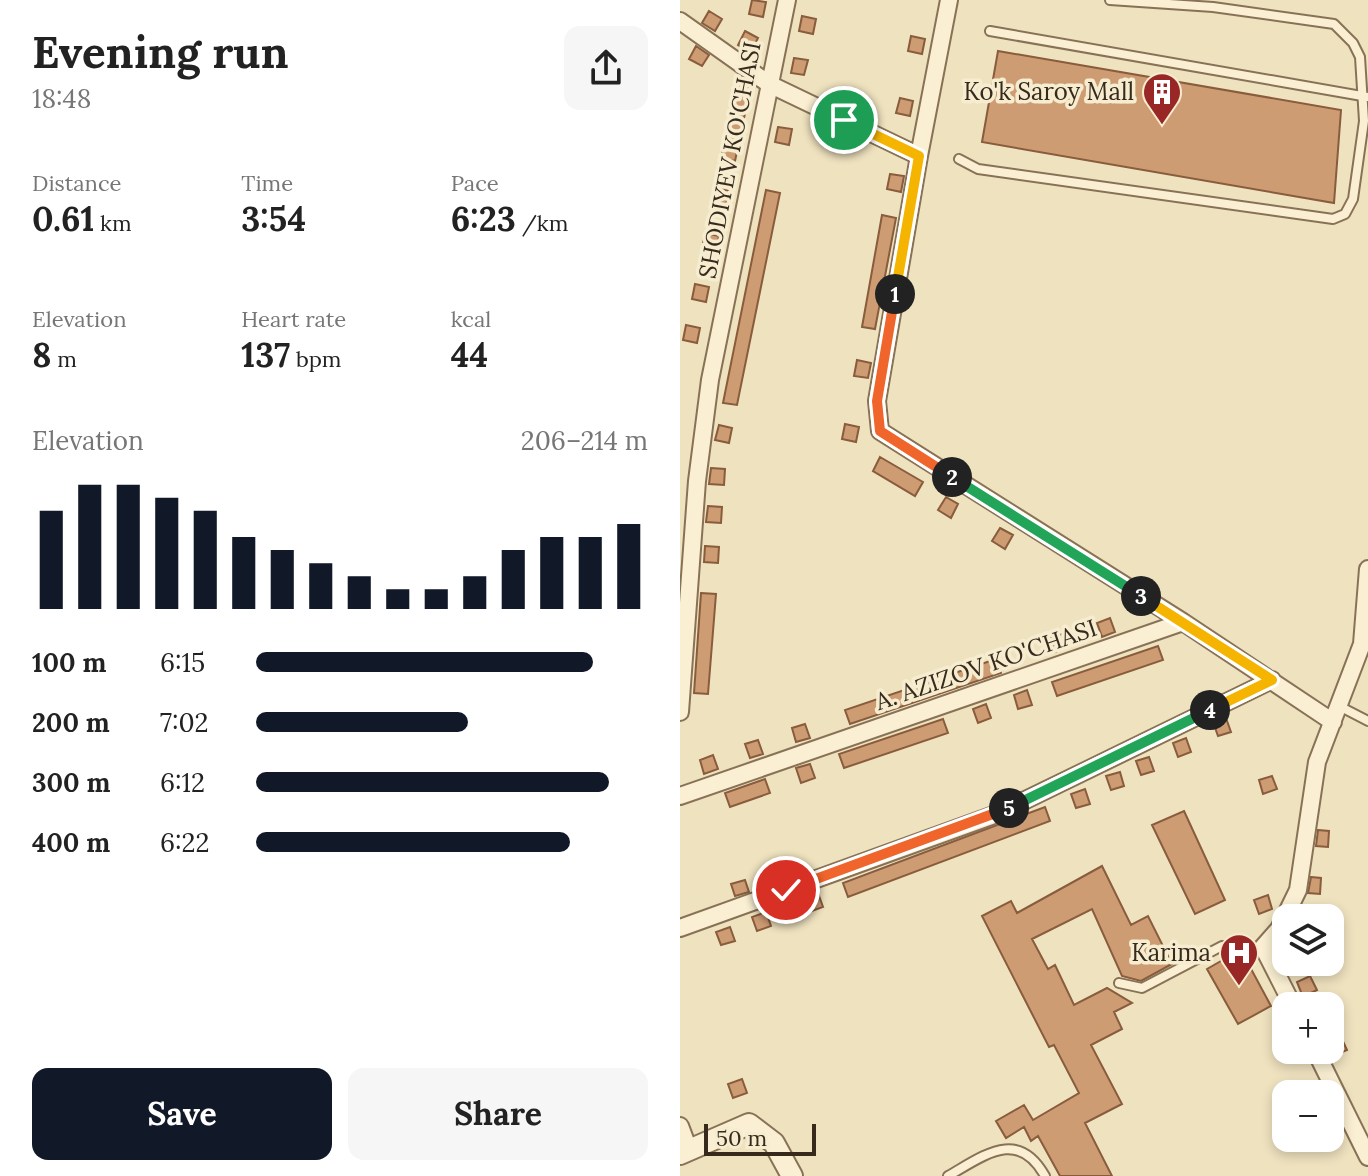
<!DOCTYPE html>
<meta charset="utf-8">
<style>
body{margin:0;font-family:Lora,serif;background:#f6f6f6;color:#222;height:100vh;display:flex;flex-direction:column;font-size:30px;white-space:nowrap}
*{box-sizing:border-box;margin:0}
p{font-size:26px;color:#767676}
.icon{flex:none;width:44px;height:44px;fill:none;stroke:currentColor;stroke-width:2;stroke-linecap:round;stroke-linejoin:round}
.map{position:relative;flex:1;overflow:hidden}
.side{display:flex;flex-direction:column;background:#fff;width:680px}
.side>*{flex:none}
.fabs{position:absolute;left:592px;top:904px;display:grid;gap:16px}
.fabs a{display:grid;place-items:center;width:72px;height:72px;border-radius:16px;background:#fff;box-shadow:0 4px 12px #0003;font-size:40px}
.scale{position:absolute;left:24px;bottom:20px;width:112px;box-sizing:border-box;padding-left:8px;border:4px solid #372a1c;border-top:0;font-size:22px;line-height:28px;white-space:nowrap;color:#372a1c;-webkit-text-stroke:6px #f6eccf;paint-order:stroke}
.pin{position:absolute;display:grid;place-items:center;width:68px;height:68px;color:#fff;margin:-34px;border:4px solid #fff;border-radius:50%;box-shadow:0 2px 8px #0007}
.km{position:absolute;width:40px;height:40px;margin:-20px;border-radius:50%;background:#222;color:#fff;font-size:22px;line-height:40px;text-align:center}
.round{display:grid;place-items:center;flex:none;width:84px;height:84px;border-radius:16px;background:#f6f6f6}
.overview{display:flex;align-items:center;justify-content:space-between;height:136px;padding:0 32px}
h1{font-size:44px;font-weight:700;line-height:60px}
.metrics{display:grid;grid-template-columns:repeat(3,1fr);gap:12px;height:136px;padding:8px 32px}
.metrics div{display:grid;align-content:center}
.metrics b{font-size:34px;font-weight:700}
.metrics small{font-size:22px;font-weight:400}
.metrics p{font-size:22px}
.chart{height:224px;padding:16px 32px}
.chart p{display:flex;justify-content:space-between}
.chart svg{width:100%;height:144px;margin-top:8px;stroke:#111827;stroke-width:6}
.primary-button{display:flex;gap:16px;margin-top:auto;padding:16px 32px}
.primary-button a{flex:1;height:92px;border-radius:16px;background:#111827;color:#fff;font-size:32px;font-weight:700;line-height:92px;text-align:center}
.primary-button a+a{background:#f6f6f6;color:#222}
ul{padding:0 32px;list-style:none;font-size:26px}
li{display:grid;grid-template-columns:128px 96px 1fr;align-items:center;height:60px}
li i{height:20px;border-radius:10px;background:#111827}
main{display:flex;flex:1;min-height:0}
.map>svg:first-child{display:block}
.building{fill:#ce9c73;stroke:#885c3c;stroke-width:2}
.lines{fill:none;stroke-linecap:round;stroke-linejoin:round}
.service-casing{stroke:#887257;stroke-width:12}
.minor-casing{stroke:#887257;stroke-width:20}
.tertiary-casing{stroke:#887257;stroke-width:24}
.service{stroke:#faefd2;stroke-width:8}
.minor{stroke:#faefd2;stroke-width:16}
.tertiary{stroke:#faefd2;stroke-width:20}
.split-1-casing{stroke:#fff;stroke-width:16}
.split-2-casing{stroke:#fff;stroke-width:16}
.split-3-casing{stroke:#fff;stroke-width:16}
.split-4-casing{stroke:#fff;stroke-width:16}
.split-5-casing{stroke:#fff;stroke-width:16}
.split-6-casing{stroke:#fff;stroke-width:16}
.split-1{stroke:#f5b400;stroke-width:10}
.split-2{stroke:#f0652b;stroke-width:10}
.split-3{stroke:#22a559;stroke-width:10}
.split-4{stroke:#f5b400;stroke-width:10}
.split-5{stroke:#22a559;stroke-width:10}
.split-6{stroke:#f0652b;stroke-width:10}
.labels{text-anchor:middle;stroke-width:7;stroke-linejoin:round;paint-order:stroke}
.poi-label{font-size:24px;fill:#372a1c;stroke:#f6eccf;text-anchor:end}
.street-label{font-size:24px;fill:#372a1c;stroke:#f6eccf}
</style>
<main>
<section class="side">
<div class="overview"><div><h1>Evening run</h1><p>18:48</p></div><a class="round"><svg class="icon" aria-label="share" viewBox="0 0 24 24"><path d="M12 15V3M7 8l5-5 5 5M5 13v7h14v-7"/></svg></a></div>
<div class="metrics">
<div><p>Distance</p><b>0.61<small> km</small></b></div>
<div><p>Time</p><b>3:54</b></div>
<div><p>Pace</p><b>6:23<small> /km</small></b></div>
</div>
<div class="metrics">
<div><p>Elevation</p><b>8<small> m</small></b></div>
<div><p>Heart rate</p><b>137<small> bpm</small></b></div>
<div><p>kcal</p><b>44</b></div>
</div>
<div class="chart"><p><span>Elevation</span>206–214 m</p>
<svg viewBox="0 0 160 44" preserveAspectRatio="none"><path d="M5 44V14M15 44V6M25 44V6M35 44V10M45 44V14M55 44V22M65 44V26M75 44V30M85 44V34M95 44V38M105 44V38M115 44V34M125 44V26M135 44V22M145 44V22M155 44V18"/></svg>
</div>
<ul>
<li><b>100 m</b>6:15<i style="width:86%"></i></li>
<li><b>200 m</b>7:02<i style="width:54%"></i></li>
<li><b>300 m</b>6:12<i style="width:90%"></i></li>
<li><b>400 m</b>6:22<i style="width:80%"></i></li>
</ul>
<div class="primary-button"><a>Save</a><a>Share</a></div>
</section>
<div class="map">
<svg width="688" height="1176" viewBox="0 0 688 1176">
<rect width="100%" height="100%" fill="#efe2bf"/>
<!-- building -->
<path class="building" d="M72,0L86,2L83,17L69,14Z
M29,11L42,19L35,31L22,23Z
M122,16L136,19L133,34L119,31Z
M65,31L78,38L71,52L58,45Z
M231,36L245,39L242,54L228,51Z
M16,46L29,55L22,66L9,59Z
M318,51L661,110L654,203L302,142Z
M114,58L128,60L124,75L111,73Z
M58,80L71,85L55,161L41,158Z
M170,93L184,95L181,111L167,108Z
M220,98L233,101L230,116L216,113Z
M98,127L112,129L109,145L95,142Z
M210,174L224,176L221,192L207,189Z
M35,188L49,191L46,206L32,203Z
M86,190L100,193L57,405L43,403Z
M202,215L216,218L195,329L182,327Z
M25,233L39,236L36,252L22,249Z
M15,284L29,287L26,302L12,299Z
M6,325L20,328L17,343L3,340Z
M177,360L191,363L188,378L174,376Z
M165,424L179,427L176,442L162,439Z
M39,425L52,428L49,443L35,440Z
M200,457L243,482L235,496L193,471Z
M31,468L45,469L44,485L29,484Z
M266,497L278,504L271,518L258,510Z
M28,506L42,507L41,523L26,522Z
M320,528L333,535L325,549L312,541Z
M25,546L39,547L38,563L24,562Z
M21,593L36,594L28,694L14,693Z
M430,618L435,632L422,637L417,623Z
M384,633L389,647L375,652L371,638Z
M478,646L483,660L377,696L372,682Z
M316,659L321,673L170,724L165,710Z
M347,690L352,705L338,709L334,695Z
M306,704L311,718L298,723L293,709Z
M546,718L551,732L538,736L533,722Z
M263,719L268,733L164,768L159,754Z
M125,724L130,738L116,742L112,728Z
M506,738L511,752L498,757L493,743Z
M78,740L83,754L70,758L65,744Z
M33,755L38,769L24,774L20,760Z
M469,757L474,771L461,775L456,761Z
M130,764L135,778L121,783L116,768Z
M440,772L444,786L431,790L426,776Z
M592,776L597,789L583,794L579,780Z
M85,779L90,793L50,807L45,793Z
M405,789L410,804L396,808L391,794Z
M365,807L370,821L168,897L163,883Z
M504,811L545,900L515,914L472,825Z
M638,830L649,831L648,847L636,846Z
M422,866L451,925L468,916L492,964L461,981L442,976L412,909L352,939L368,969L375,965L394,1005L427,988L452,1003L434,1012L442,1029L411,1045L442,1104L405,1123L432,1176H380L358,1136L351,1141L344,1127L326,1138L316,1121L344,1105L353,1120L399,1093L374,1045L369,1047L302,916L331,901L337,913Z
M631,877L641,878L640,894L628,893Z
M65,880L69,892L55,896L51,884Z
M138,893L143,907L129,912L124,898Z
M588,895L592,909L579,914L574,900Z
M86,912L91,926L77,931L72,917Z
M50,927L55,941L41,945L36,932Z
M555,953L563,954L591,1006L558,1024L527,969Z
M630,976L637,990L623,997L617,982Z
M660,1035L667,1050L653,1056L650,1039Z
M62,1079L67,1093L53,1098L48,1084Z"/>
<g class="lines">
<!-- service casing -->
<g class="service-casing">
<path id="service" d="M310,31L688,97
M279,159L298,169L653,219L665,214L673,199L684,121L680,57L673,43L654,24L533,7L430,0
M659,706L688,721
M439,983L462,988L542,946L583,947
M268,1176C305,1155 338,1128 365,1176"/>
</g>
<!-- minor casing -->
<g class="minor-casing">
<path id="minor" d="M0,21L89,84L239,156L197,401L200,431L503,622
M239,156L269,0
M0,712L17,481L30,380L107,0
M0,796L503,622L653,722
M0,928L317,814L592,680
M613,1006L583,947L599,929L618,890L637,762L682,644L688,569
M635,1050L688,1157
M0,1126L9,1150"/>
</g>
<!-- tertiary casing -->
<g class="tertiary-casing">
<path id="tertiary" d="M0,1154L69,1124L94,1143L112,1176"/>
</g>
<!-- service -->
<use href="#service" class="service"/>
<!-- minor -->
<use href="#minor" class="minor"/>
<!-- tertiary -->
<use href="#tertiary" class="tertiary"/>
</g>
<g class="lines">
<!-- split-1 casing -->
<g class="split-1-casing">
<path id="split-1" d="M164,120L239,156L215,294"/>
</g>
<!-- split-2 casing -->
<g class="split-2-casing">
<path id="split-2" d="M215,294L197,401L200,431L272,477"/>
</g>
<!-- split-3 casing -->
<g class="split-3-casing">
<path id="split-3" d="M272,477L461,596"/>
</g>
<!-- split-4 casing -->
<g class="split-4-casing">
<path id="split-4" d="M461,596L592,680L530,710"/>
</g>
<!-- split-5 casing -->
<g class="split-5-casing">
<path id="split-5" d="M329,808L530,710"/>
</g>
<!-- split-6 casing -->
<g class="split-6-casing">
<path id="split-6" d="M106,890L329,808"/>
</g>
<!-- split-1 -->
<use href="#split-1" class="split-1"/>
<!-- split-2 -->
<use href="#split-2" class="split-2"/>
<!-- split-3 -->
<use href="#split-3" class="split-3"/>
<!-- split-4 -->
<use href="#split-4" class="split-4"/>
<!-- split-5 -->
<use href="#split-5" class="split-5"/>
<!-- split-6 -->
<use href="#split-6" class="split-6"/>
</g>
<!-- icons -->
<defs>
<g id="building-pin" transform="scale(2)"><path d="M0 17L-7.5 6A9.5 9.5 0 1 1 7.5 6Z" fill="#992725" stroke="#f6eccf"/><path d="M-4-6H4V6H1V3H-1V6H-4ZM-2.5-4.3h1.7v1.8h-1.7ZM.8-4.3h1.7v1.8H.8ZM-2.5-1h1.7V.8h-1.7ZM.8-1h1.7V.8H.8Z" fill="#fff"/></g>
<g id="hospital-pin" transform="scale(2)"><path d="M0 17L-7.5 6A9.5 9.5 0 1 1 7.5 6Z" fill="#992725" stroke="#f6eccf"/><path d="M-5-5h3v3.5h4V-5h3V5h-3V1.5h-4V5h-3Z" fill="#fff"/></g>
</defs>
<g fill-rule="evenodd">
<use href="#building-pin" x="482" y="92"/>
<use href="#hospital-pin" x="559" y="953"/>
</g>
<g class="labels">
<!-- poi labels -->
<g class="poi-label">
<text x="454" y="100">Ko'k Saroy Mall</text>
<text x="531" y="961">Karima</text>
</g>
<!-- street labels -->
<g class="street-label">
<text transform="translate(50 160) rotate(-79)" y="8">SHODIYEV KO'CHASI</text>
<text transform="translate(306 665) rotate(-19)" y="8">A. AZIZOV KO'CHASI</text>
</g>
</g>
</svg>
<div class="fabs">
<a><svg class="icon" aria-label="layers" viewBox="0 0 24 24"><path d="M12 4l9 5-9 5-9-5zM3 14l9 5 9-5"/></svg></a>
<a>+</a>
<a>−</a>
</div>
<div class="scale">50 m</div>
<div class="pin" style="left:164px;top:120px;background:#1e9e55"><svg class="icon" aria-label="arrive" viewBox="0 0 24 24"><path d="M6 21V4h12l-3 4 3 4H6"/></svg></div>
<div class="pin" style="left:106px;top:890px;background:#d93025"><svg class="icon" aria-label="check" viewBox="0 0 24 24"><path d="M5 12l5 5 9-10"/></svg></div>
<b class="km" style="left:215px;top:294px">1</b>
<b class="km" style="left:272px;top:477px">2</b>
<b class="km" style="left:461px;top:596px">3</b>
<b class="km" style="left:530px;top:710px">4</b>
<b class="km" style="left:329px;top:808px">5</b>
</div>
</main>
